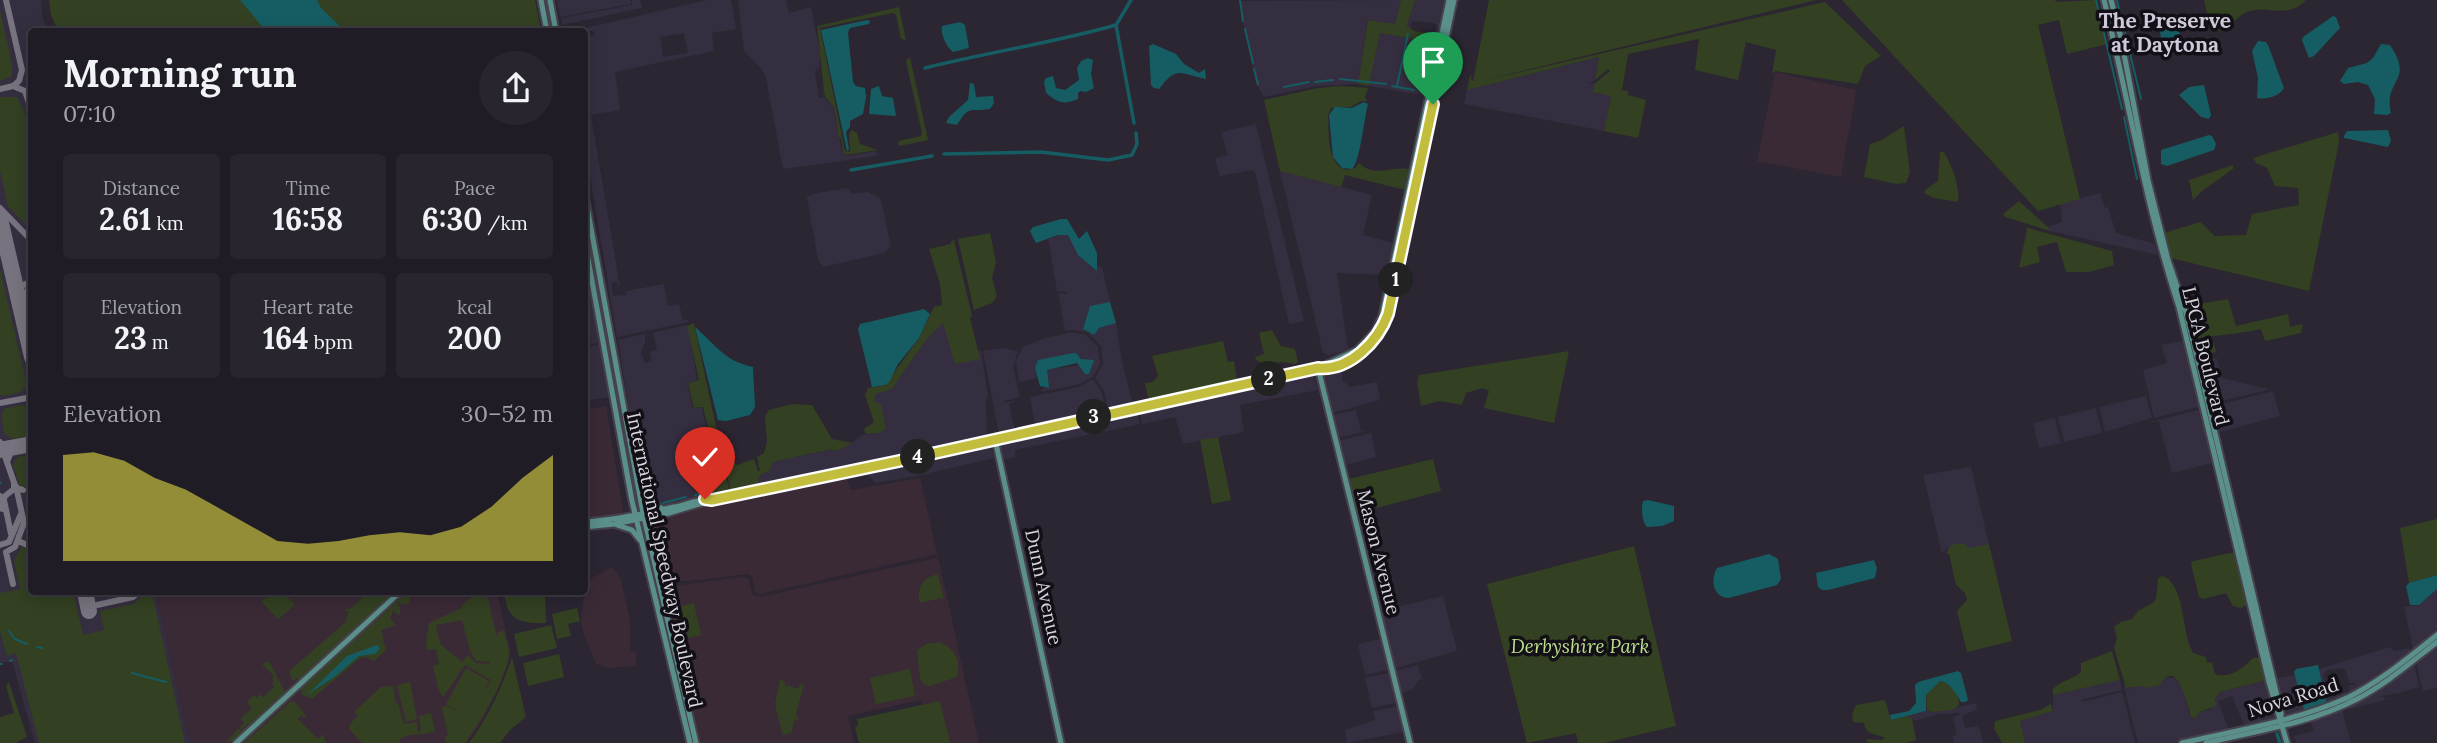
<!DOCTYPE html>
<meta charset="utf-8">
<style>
body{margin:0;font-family:Lora,serif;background:#28252e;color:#f1f3f6;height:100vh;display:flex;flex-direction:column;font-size:26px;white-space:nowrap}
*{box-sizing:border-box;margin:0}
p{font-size:23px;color:#a2a1a7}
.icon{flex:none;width:38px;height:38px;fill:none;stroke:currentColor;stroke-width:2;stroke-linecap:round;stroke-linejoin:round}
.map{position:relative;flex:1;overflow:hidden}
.sheet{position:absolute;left:28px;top:28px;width:560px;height:567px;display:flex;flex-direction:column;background:#201c26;border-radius:7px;box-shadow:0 4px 18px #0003,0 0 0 2px #3d3a43}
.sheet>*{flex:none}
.pin{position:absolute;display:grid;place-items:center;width:60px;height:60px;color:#fff;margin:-72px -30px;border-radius:50% 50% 50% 0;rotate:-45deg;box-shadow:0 0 7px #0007}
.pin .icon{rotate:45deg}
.km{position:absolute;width:35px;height:35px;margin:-18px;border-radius:50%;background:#222;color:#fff;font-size:19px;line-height:35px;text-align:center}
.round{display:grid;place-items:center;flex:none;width:74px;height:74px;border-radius:37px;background:#28252e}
.head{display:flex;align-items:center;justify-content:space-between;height:119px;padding:0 35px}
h1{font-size:38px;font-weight:700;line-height:52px}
.metrics{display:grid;grid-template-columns:repeat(3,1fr);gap:10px;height:119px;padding:7px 35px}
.metrics div{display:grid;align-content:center;border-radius:7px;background:#28252e;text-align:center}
.metrics b{font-size:30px;font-weight:700}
.metrics small{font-size:19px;font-weight:400}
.metrics p{font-size:19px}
.chart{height:196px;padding:14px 35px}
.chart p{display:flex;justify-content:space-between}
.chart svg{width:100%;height:126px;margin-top:7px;fill:#c3bd3e;opacity:.7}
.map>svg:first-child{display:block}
.built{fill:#352e40;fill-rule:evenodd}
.education{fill:#3a2a36}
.medical{fill:#3a2a35}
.green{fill:#334022;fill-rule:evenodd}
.water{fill:#155d63}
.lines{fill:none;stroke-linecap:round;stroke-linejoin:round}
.stream{stroke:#155d63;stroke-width:2}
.canal{stroke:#155d63;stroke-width:3.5}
.taxiway{stroke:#78747f;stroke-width:6}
.runway{stroke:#78747f;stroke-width:16}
.major-casing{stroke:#46424d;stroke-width:9}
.major{stroke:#5b8f89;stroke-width:5}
.route-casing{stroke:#fff;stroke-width:14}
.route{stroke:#c3bd3e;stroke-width:9}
.labels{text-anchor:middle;stroke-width:7;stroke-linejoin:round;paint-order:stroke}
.street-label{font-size:19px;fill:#d8d5dd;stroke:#121016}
.park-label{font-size:19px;font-style:italic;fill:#bcdf8d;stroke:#121016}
.neighbourhood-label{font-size:21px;font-weight:bold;fill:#cec8d8;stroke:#121016}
</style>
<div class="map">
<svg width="2437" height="743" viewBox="0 0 2437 743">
<rect width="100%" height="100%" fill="#2b2632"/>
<!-- built -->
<path class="built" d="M0,0H41L43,19L48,31L32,32V592H156L187,731L192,743H35L12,661L0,663Z
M557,0H631V4L560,17Z
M632,0H640L642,8L562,25L561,18L632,5Z
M707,0H731L736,29L712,33L714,51L615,72L620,110L591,115L620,287L616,281L611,284L613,296L626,295L625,291L664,284L668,306L679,304L683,319L688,320V322L617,337L585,146V38L596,34L593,31L568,32ZM684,33L688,53L663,57L660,37Z
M738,0H786L789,13L811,7L820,52L819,70L817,68L815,72L819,98H823L821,77L824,97L833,107L842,152L846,156L876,151L877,156L783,169L766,78L763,71L744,51Z
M1401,0L1395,24L1369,20L1367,23L1358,84L1317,86L1264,97L1256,84L1239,1Z
M1415,0H1445L1438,35L1434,34L1437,27L1435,23L1415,21L1411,22V29L1407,26Z
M1380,33L1436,43L1425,96L1369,86Z
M1599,57L1595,80L1588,84L1595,83L1594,92L1611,95L1604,131L1464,104L1467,90Z
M1256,124L1304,321L1289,324L1255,172L1252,170L1220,176L1215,158L1228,155L1221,132Z
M1280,171L1372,195L1363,235L1394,243L1387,275L1337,273L1348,350L1329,355L1323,353Z
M847,188L852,194L868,192L881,199L891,247L884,253L823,267L818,260L807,197L812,194Z
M2100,193L2105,208L2108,207L2116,233L2155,244L2158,255L2050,231L2048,227L2062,222L2060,204Z
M1063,234L1068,235L1078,255L1096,270L1098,266L1102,267L1110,302L1090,307L1083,329L1093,335L1099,328L1116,323L1122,362L1133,404L1108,409L1104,391L1095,378L1103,364L1101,346L1087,332L1072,330L1065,331L1058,293L1067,294V292L1057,291L1048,239Z
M584,258L600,342L588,345V342L591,341L585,313Z
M944,322L979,359L978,351H981L988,396L986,400L987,436L872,463L867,461L758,484L759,476L770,470L773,462L833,449V451L843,449L862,435L879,433L886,429L882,410L873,402L876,393L899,379L926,340Z
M688,325L697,380L687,383L693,408H702L718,479L711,487L712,493L660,506L648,502L642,493L618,340L649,333L645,335V342L641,352L645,363L652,361L650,352L657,349L653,333H651Z
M1072,332L1086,335L1098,347L1100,364L1093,377L1077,385L1041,392L1043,388L1048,387L1046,370L1079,365L1084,360L1073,353L1035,368L1037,378L1019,382L1016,361L1023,347L1042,339Z
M2186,340L2202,406L2154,418L2143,370L2167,363L2161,345Z
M600,344L609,397L585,401V348Z
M1004,348L1018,351L1013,367L1020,397L1004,401L1005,403L1022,399L1009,404L1015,430L999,434L983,351Z
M2217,358L2222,378L2268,389L2276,388L2209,404L2200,362Z
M1344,367L1342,380L1350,387L1377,382L1380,400L1332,413L1324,370Z
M1311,373L1314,376L1318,390L1240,405L1244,432L1183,444L1175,417L1142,424L1140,411Z
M1093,379L1101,391L1106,410L1035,425L1030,397L1078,387Z
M2273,391L2280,416L2216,433L2210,407Z
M2146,396L2152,418L2105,432L2099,407Z
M2096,408L2102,433L2064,442L2058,417Z
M2202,409L2216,462L2172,473L2159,421L2146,423Z
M1356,410L1361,431L1370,430L1338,438L1333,415Z
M1137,412L1140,424L1015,450V457L1003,460L1000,449L1004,441Z
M2055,418L2061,443L2039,448L2033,423Z
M1371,433L1376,457L1344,465L1338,441Z
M990,444L994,458L921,475L876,483L864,471L912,462Z
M1971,467L1989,544L1975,548H1948L1942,553L1923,475Z
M2437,589V631L2413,649L2404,607L2419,605Z
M1443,596L1457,651L1393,669L1380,611Z
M1380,639L1388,670L1365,675L1358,644Z
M2437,645V688L2423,691L2416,662Z
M2390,647L2395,651L2410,648L2411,651L2355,691L2321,705L2283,716L2274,679L2295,675L2304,709L2327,702L2319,669ZM2343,668L2346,671L2349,683H2356V685H2349V691L2331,697L2323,675L2327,670Z
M2414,663L2419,687L2399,693L2381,696L2386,699L2396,697L2350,709L2346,707L2380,688Z
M1418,665L1421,676L1423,679H1420L1412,689L1400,694L1394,671Z
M1389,673L1396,703L1372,708L1365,678Z
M2167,677L2174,678L2183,687L2190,717L2194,719L2200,712L2212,709L2219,692L2267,680L2277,717L2244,725L2232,696L2218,701L2229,730L2177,743H2138L2123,683L2128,689Z
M2120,680L2122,690L2081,700L2082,702L2122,692L2135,743H2025L2020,721L2053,711V695Z
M1976,703L1977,709L1962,716L1965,728L1977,726L1980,729L1983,743H1954L1952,736L1957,735L1953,718L1962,713L1938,714L1914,721L1912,718L1906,716L1926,711L1927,709L1932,712L1940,711Z
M1397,706L1403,732L1347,743L1345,730L1375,720L1373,711Z
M2342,709L2351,743H2296L2294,736L2314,731L2311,722L2287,729L2290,743H2288L2284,726Z"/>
<!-- education -->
<path class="education" d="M1775,72L1856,90L1841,177L1757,161Z
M606,406L623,508L621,514L616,516L585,518V410Z
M936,558L939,561L979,743H927L930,742L921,700L848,716L854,743H699L663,591L665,587L744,577L748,578L753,595L760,597Z
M612,567L620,577L630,620V650L636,653V666L610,668L596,664L584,635L581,623L585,585L590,579Z
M156,592H497L511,654L498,690L482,722L467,743H192L187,731Z"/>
<!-- medical -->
<path class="medical" d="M846,476L851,490L920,478L937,554L760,594L755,592L752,577L748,574L699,580L667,582L663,580L652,534L653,525L662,518L706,505L815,481Z"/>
<!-- green -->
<path class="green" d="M49,0H535L541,31H58L51,15Z
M1401,0H1415L1407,26L1414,31L1438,35L1436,43L1380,33L1369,86L1358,84L1368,20L1395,24Z
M1489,0H1816L1481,81L1825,2L1881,56L1865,66L1858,84L1775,71L1772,74L1776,50L1746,42L1738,80L1695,70L1699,39L1628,54L1622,90L1628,91V95L1646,100L1638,138L1604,131L1611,96L1593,92L1595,83L1610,71L1608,69L1595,80L1599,57L1467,90L1470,76L1472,75L1471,80L1473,81Z
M1842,0H2055L2056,2L2096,0L2107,44L2067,54L2059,20L2038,25L2080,199L2038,211Z
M2204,0H2306C2285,22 2264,1 2243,14C2231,22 2226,35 2211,30Z
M899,7L906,40L901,39L896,15L893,13L820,28L845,151L850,152L849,135L851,130L857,133L860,144L878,150L846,155L843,152L841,138H839L834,107L825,97L824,91L817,26Z
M0,11L12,64V76L0,81Z
M910,57L928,140L899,146L898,141L921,136L922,133L906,61Z
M1341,86L1368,88L1365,97L1367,101H1361L1351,107L1331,108L1328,115C1329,132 1326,165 1347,170L1355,168L1359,163C1374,178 1391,166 1410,169L1405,190L1345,175L1341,187L1280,171L1264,100L1318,88Z
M0,97H17C39,136 32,186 31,230L8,206L0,170Z
M1904,126L1910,172L1906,183L1896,184L1864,177L1870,144L1880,141Z
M2338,132L2339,142L2309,291L2170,258L2164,233L2200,222L2215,236L2246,235L2252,214L2299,205L2298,188L2275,186L2267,168L2256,163L2253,158Z
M1940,152H1944C1952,167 1960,184 1958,202L1934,198L1924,193L1926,189L1938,181Z
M2233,165V169L2202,191L2193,200L2189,180Z
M2019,201L2048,227L2050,231L2005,217L2003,214Z
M2025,227L2112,251L2114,265L2089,272H2066L2057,242L2037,247L2040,262L2019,268L2027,229Z
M990,233L996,262L992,278L997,296L992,303L974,310L958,239Z
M954,240L972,316L970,318L980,359L955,364L943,323L926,340L892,389L876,394L874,402L881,404L886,429L879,433L866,434L864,429L874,422L865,395L868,388L885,385L919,338L934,307L942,305L940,284L929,249L951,244V241Z
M0,269L27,385L21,392L6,396L0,395Z
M2228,299L2236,326L2288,314L2290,327L2303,324L2301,333L2265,341L2261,329C2239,334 2219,335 2197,338V342L2201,345L2214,343L2216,352L2198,356L2185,306Z
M694,323L729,489L713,493L712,488L719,480V474L703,407L694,408L688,383L699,380L687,326Z
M1272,330L1281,346L1295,349L1298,362L1295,364L1283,362L1264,364L1256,360L1255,357L1264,354L1259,333Z
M1223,341L1228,362L1234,361L1237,381L1149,400L1145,383L1152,382L1158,376L1152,356Z
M1569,351L1554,423L1484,408L1489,391L1483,388L1466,393L1462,405L1439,401L1421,406L1417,381L1419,375Z
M792,404L812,405L832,439L852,443L842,449L833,451L832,449L773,462L770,470L759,476L758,484L726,491L730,489L718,430L731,462L738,465L754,459L758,471H760L757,457L764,453L767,442L765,416L769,410Z
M22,405L31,408V436L12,439L4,433L1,413L6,408Z
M1218,437L1231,500L1212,504L1200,440Z
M31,454V486L22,487L19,484L13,464L18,457Z
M1433,459L1441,491L1357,513L1349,479Z
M2437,519V575L2409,583L2400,528Z
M1955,544H1965L1969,548L1989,544L2012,641L1967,652L1957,611L1967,600L1965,593L1956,585L1949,554L1946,553L1951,545Z
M1634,546L1676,726L1604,743H1578L1576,733L1527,743L1487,584Z
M22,547L31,549L32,592H73L83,635L104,630L100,611L134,604L145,592H152L185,743H39L16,653L7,656L0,632V593L20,589L14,560Z
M2235,552L2249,598L2247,605L2241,608L2233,606L2226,593L2203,599L2199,597L2191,564L2193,561Z
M938,574L944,600L941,598L920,603C916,588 923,577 938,574Z
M2163,576C2186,586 2181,632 2193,653L2206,657L2207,663L2212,662L2215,674C2230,679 2243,668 2253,658L2263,657L2267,680L2219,692L2215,700L2216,706L2200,712L2195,719L2191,717C2188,707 2177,655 2160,685L2147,688L2141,686L2126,688L2114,648L2117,638L2114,627L2121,622L2132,619L2138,611L2153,603L2156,599L2158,578Z
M277,592H283L295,605L278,619L261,601Z
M368,592H394L299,680L296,677L295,681L292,680L289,671L347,621L346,619L349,612L344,611L348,608L350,609Z
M408,592H418V595L409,597L410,603L401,605L400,602L397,606H400V615L395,613V610L393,611L390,619L396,625L381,630L384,642L372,637L384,643L386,650L374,661L366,657L360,658L312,699L301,694V688Z
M477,592H479L483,601L482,595L487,594L497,638V633L504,630C505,637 509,645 509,652C510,673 478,726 465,743H446L445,737L448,735L442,707L446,705L469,718L446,704L466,668L489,681L483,694L491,680L465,665L443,697L438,689L433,666L439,664L436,649L427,650L426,642L429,623L461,608L462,611V605ZM462,620L470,651L476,661L490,662L489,664L476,663L468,655L462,662L440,644L436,625Z
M504,592H545L546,623C520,624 507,621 504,592Z
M694,603L701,635L683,639L676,607Z
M577,608L580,621L568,624L571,636L557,639L552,614Z
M551,625L557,648L519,657L514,634Z
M940,642C956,650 961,660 957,677L930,686L924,685L920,679L917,650L926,644Z
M2112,651L2120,680L2053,695V689C2061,680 2072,680 2081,672V663Z
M559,654L564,677L528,686L523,663Z
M512,657L526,717L510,730L500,743H469C489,716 501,689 512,657Z
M269,661L285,692L234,740L225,743L239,728L241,731L236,736L248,725V723L242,730L240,727L244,723L241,718L252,708L247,702L254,695L257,698L260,694L263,697L274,687L272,684L274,681L272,679L274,676L264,666L262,667L264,663Z
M910,669L915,696L876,704L870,678Z
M780,680L784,681L786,687L787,685L797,689L801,684L804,685L796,713L799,722L795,719L791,733L783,735L778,718L787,719L778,717L775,704Z
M1939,681C1950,682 1960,695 1959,705L1952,710L1932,712L1927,709L1926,695Z
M9,682L27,737L15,743H0V717L14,713L6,686Z
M410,682L417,719L406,722L397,685Z
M393,686L396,703H398L404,724L417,722L418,732H421L419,716L431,713L435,731C424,736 411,732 400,739V743H394L397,737L393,743H362L349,729L350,724L358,715L354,712L381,687Z
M1885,700L1891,720L1906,716L1912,718L1916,740L1906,743H1868L1866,739L1882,740L1885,738C1876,733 1866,736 1864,723L1853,722L1852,714L1856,705Z
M291,701L295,702L306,716L304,718L301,715L298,719L318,739L323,734L326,743H244Z
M940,701L950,743H859L855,727L858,726L857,719Z
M2051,704L2053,711L2020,721L2025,743H2002L1994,728L1995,721L2040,710Z"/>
<!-- water -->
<path class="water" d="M240,0H317L321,8L345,31H266Z
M2333,16L2336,17L2340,28L2314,56L2309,58L2302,40L2303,37Z
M2175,17L2184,51L2164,56L2159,25L2163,20Z
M867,20L870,21L869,24L850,28L848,32L853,82L856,86L865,88L866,97L863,114L850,121V127L846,132L849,150L847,151L821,30Z
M960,22L965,25L969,48L953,52C947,48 940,34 942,26Z
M2258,41L2266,42L2268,45L2284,88C2280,96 2266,100 2257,98L2258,78L2252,51Z
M1153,44L1176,54L1184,64L1199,73L1205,69L1206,79C1181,75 1178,64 1159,89L1154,88L1151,85L1149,46Z
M2381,44L2390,45C2415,82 2383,79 2391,113L2387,115L2374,114L2375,99L2368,85L2358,82L2344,84L2340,81L2348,68L2367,63L2373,58Z
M1088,58L1093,60L1091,74L1094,88L1086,92L1081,91L1078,93V99C1064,105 1058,103 1046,93L1044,82L1046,78L1053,76L1056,88L1065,90L1079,80L1077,68L1081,61Z
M970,83L974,84L976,97L993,96L994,103L990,109C967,112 970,105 957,125L946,123L949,117L968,100Z
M2204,85L2211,115L2209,119L2201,117L2179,95L2189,87Z
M879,86L882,96L893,98L896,116L869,114L871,89Z
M1364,102L1368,104C1364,119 1360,162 1352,169L1342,168L1333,157L1329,115L1335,107L1352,108Z
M2388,130L2391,141L2388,147L2344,138V136L2347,131Z
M2209,135L2212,136L2216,144L2214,150L2167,166L2161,164V150Z
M1061,219H1067L1079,239L1087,231L1097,253V271L1078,255L1068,235H1058L1036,243L1030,231L1033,227Z
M1110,302L1116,323L1099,328L1094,335L1083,329L1090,306Z
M924,309L930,314L919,338L898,364L889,382L885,385L872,387L858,329L860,324Z
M695,327C716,345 724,361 753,367L755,407L750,415L726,421L718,420Z
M1073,353H1076L1081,359L1094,360L1089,374H1085L1077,363L1047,370L1049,388L1040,386L1035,368L1038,360Z
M1648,500L1674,506V521L1662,526L1647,527C1642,522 1641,508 1643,501Z
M1769,554L1778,559L1781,579L1777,585L1729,598C1713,598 1710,580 1717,568Z
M1874,560L1877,568L1875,578L1828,590H1822L1818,587L1816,573Z
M2437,575V589L2419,605H2410L2406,586L2409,583Z
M377,645L380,648L375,654L359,656L337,675L307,695L347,656Z
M2318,665L2327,703L2304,710L2294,672L2296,669Z
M1958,671L1961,673L1968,700L1966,702H1961C1956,694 1950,682 1940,681L1926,695V711L1891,720L1890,715L1909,711L1916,703L1915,685L1918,682Z"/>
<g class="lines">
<!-- stream -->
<path class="stream" d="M1240,0L1243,21
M2096,0L2122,109
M2117,0L2141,99
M1245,29L1253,63
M1254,69L1258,84
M1340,79L1386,84
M1315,82L1333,80
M1392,86L1414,90
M1397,86L1408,34
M1284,87L1309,82
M2124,117L2137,179
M0,483H1
M695,495L708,492
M663,503L686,497
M9,631L15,639L27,644
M37,647L42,648
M10,661L12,660
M0,664H2
M132,673L166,682"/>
<!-- canal -->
<path class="canal" d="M1131,0L1116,25L1134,123
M925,68C989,52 1053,43 1116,25
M944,154L1041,152L1108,160L1132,155L1137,144L1136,133
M851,170L932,156
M2277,734L2280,743"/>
<!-- taxiway -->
<path class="taxiway" d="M6,0L22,70L19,81L13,86L25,91L32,112
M0,89L13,86
M0,208L32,241
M13,277L21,286L30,282
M21,311L32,277
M0,403L32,397
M0,442L17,491L24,523L15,547L6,552L13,584
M7,462L11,452L21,446
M0,496L4,500L11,534
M6,510L0,508L5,496L14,489V483L17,488L23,490
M18,541L32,547
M0,545L9,542L21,514
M97,605L133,597L139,592"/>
<!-- runway -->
<path class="runway" d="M0,219L32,357
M0,450L32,444
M85,592L89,611"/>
<!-- major casing -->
<g class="major-casing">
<path id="major" d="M541,0L547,32
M550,0L556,32
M2104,0C2129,102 2146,207 2179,307L2269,682L2287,743
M2111,0L2121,38L2148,180L2168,260L2186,313L2198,361L2281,713V719
M584,190L643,513L696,743
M584,237L632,501L690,743
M1318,368L1357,350L1375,331L1382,316L1449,0
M1318,368L1410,743
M995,439L1061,743
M641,495L647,504L661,508
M584,522C615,520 644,514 674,507C687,505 698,498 712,500
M617,525L632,530L640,540
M584,527L614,524L669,513L712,500L897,462L1318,368C1349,371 1379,341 1388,314L1454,0
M651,534L652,523L663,516
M236,743L400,592
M2182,743C2237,730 2297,721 2349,697C2381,681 2409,657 2437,635
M2206,743C2257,731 2311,723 2357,699C2386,684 2411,662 2437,642"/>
</g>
<!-- major -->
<use href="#major" class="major"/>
</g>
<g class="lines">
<!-- route casing -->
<g class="route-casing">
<path id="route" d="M705,499L712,500L899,461L1318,368C1350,371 1378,341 1388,314L1433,104"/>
</g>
<!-- route -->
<use href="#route" class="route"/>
</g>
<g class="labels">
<!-- street labels -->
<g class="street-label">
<text transform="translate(2206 356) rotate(76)" y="7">LPGA Boulevard</text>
<text transform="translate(1379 552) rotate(76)" y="7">Mason Avenue</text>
<text transform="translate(665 560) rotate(78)" y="7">International Speedway Boulevard</text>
<text transform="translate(1044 587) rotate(78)" y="7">Dunn Avenue</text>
<text transform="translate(2293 697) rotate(-17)" y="7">Nova Road</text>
</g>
<!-- park labels -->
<g class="park-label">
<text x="1580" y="653">Derbyshire Park</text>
</g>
<!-- neighbourhood labels -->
<g class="neighbourhood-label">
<text x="2165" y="28">The Preserve<tspan x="2165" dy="24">at Daytona</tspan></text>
</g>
</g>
</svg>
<div class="pin" style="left:1433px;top:104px;background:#1e9e55"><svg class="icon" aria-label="arrive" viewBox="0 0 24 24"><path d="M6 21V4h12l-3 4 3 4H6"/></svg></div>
<div class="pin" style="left:705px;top:499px;background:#d93025"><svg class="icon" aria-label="check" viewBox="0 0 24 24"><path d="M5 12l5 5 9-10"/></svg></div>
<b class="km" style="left:1396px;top:280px">1</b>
<b class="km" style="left:1269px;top:379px">2</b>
<b class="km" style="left:1094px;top:417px">3</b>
<b class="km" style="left:918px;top:457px">4</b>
<section class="sheet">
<div class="head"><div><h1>Morning run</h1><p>07:10</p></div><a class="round"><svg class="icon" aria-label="share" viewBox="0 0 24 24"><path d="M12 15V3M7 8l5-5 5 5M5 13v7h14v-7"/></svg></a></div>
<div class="metrics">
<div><p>Distance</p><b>2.61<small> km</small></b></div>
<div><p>Time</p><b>16:58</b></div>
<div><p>Pace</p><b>6:30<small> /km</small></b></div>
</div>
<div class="metrics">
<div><p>Elevation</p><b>23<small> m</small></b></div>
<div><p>Heart rate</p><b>164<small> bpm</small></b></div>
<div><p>kcal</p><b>200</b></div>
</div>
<div class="chart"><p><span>Elevation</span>30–52 m</p>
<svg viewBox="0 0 160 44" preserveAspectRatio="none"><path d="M0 44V7L10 6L20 9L30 15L40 19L50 25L60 31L70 37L80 38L90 37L100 35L110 34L120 35L130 32L140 25L150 15L160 7V44z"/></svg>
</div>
</section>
</div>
